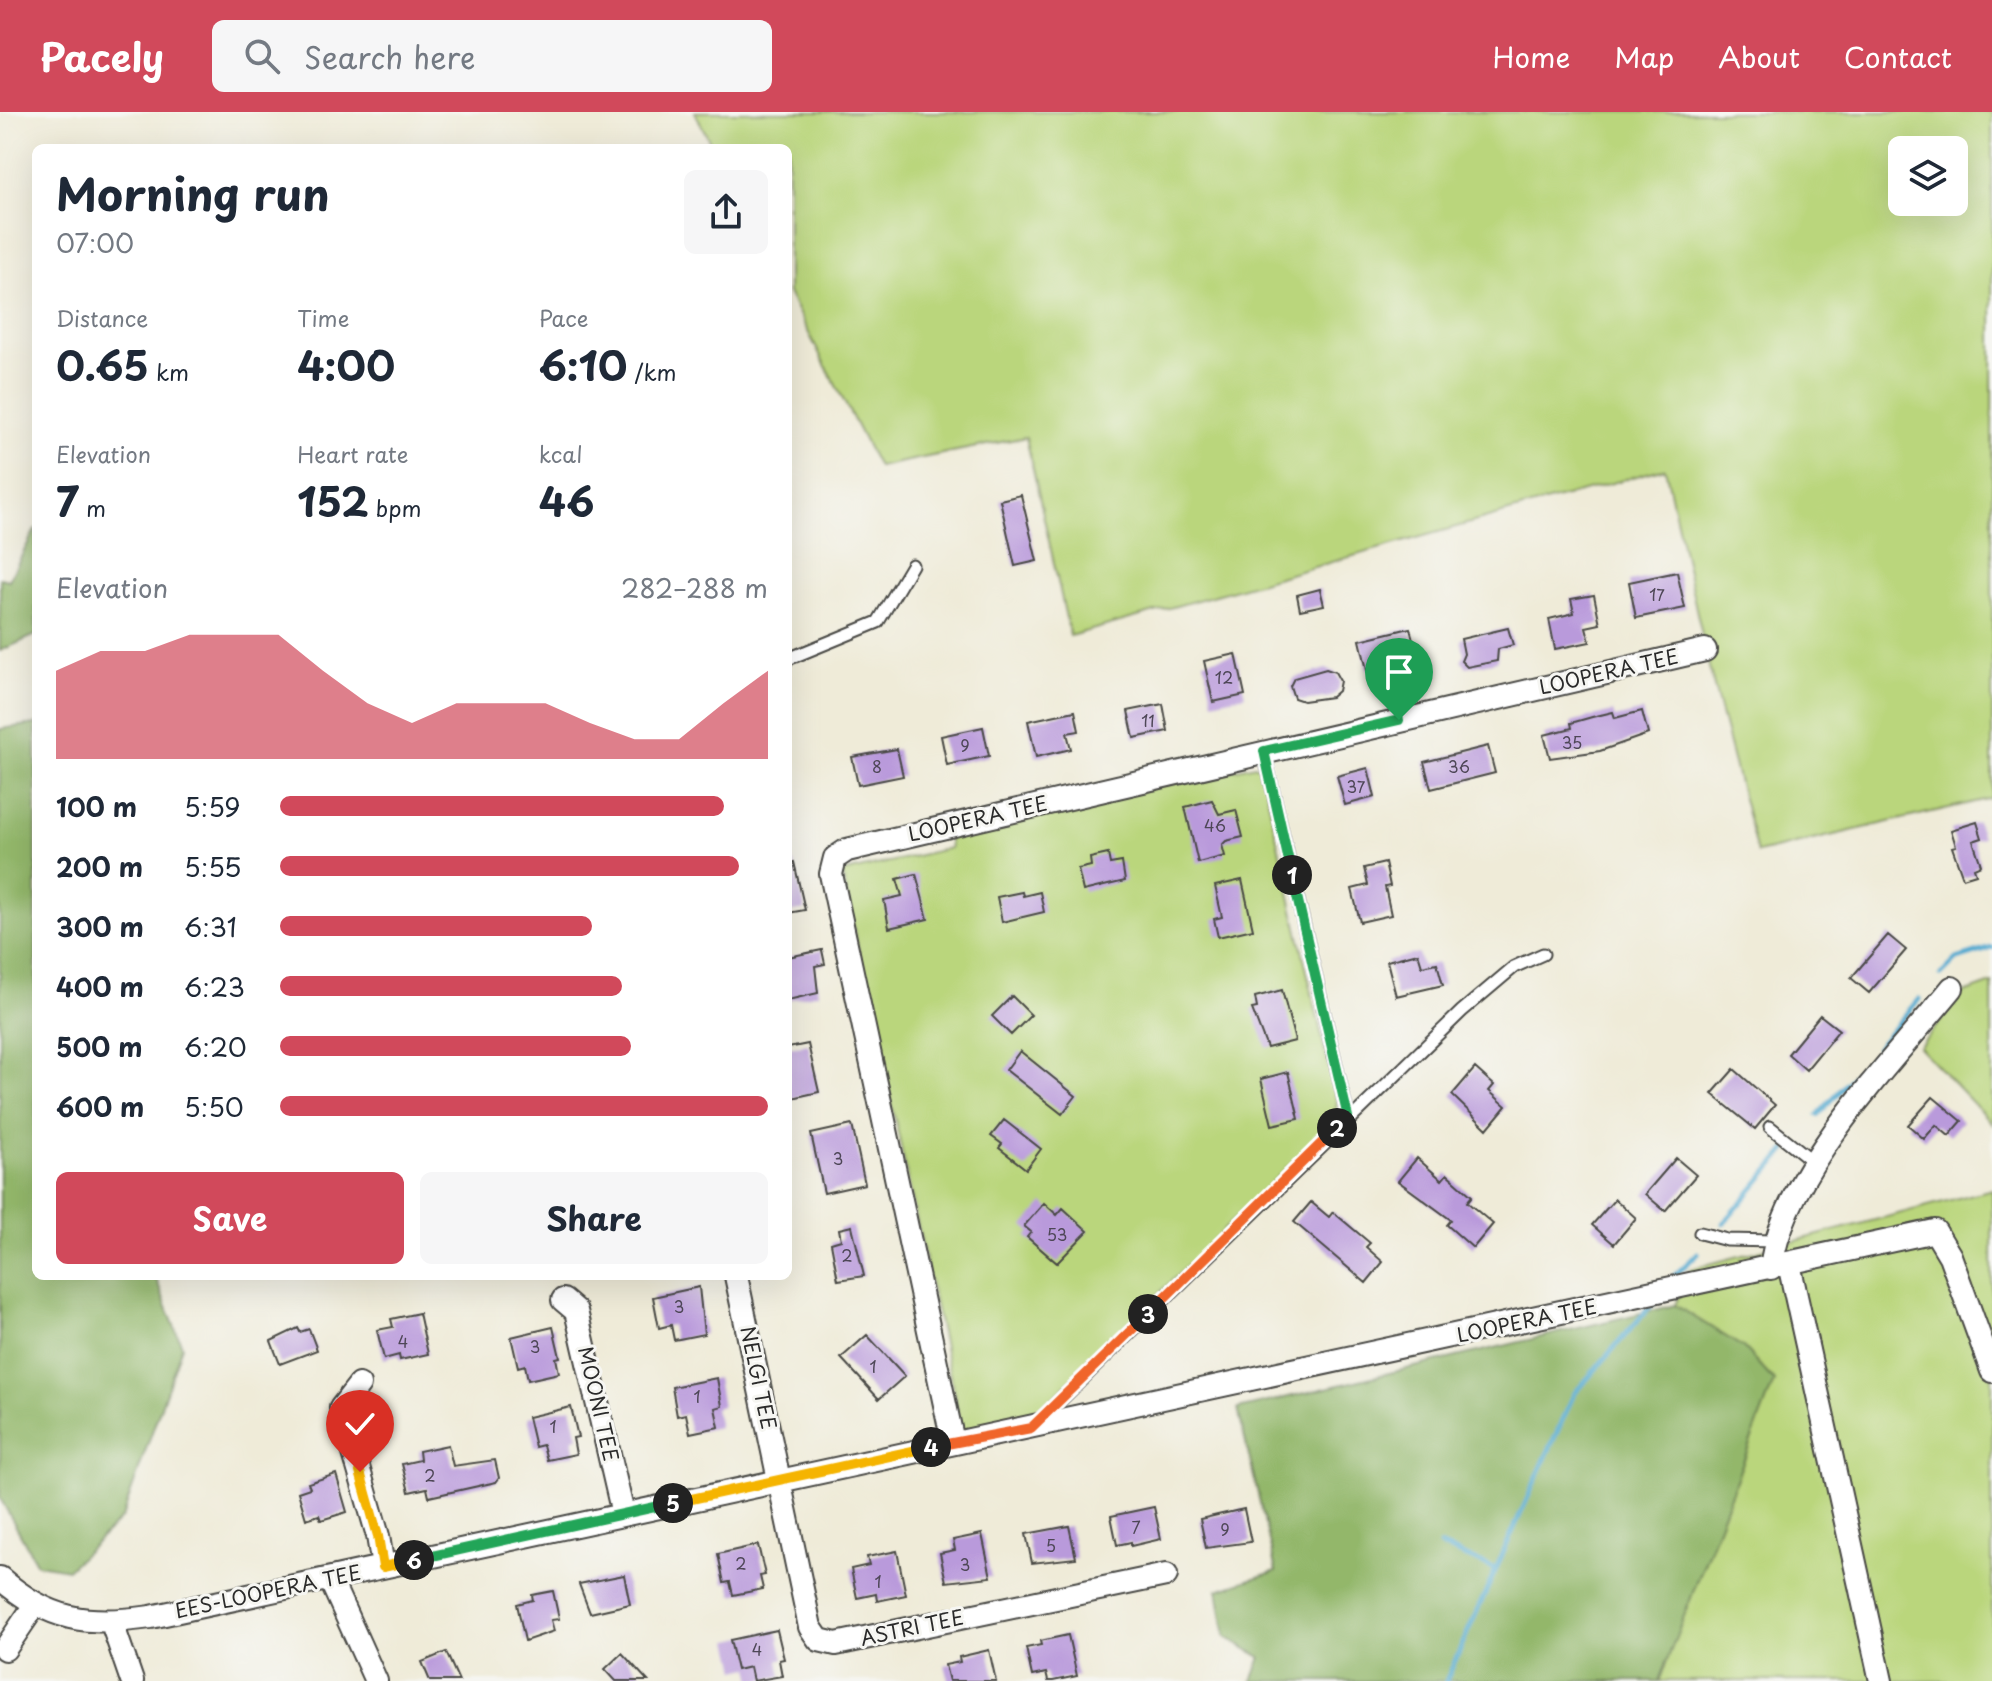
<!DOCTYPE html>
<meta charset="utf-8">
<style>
body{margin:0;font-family:"Playpen Sans",sans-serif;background:#f6f6f7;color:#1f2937;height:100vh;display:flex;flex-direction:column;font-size:30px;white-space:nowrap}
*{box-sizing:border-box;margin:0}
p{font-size:26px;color:#747a83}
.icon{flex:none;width:44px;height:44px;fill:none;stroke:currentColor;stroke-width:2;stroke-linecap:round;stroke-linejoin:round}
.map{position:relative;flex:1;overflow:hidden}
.drawer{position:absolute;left:32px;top:32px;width:760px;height:1136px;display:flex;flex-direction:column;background:#fff;border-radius:12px;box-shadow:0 8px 32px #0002}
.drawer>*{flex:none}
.fabs{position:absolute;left:1888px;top:24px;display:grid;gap:16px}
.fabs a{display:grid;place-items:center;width:80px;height:80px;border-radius:12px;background:#fff;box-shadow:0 8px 32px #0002;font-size:40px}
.pin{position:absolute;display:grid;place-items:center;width:68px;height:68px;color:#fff;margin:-82px -34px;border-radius:50% 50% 50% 0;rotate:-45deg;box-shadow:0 0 8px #0007}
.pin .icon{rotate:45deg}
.km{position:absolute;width:40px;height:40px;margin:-20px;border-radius:50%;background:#222;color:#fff;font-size:22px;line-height:40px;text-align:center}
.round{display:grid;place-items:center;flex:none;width:84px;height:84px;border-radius:12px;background:#f6f6f7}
.summary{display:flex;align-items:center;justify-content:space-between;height:136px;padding:0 24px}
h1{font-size:44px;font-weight:700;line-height:60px}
.figures{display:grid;grid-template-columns:repeat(3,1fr);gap:12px;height:136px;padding:8px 24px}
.figures div{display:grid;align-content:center}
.figures b{font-size:40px;font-weight:700}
.figures small{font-size:22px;font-weight:400}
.figures p{font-size:22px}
.chart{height:224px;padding:16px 24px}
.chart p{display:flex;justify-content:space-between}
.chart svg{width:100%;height:144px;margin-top:8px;fill:#d1495b;opacity:.7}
.primary-button{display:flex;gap:16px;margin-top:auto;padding:16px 24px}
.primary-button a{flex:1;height:92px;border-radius:12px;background:#d1495b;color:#fff;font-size:32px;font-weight:700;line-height:92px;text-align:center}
.primary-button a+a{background:#f6f6f7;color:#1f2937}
ul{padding:0 24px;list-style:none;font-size:26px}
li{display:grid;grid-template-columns:128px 96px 1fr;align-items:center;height:60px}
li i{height:20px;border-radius:10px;background:#d1495b}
header{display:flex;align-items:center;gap:48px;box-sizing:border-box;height:112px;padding:0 40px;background:#d1495b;color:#fff}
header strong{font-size:38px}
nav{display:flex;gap:44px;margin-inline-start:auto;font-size:28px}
.search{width:560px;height:72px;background:#f6f6f7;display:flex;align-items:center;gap:20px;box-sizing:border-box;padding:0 28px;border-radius:12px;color:#747a83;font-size:30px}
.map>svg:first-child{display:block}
.green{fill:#bad67b;stroke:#728053;stroke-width:2;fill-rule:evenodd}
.forest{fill:#93b76b;stroke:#5f714b;stroke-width:2}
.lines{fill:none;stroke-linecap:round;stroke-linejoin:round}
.stream{stroke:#53aad0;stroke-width:5}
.building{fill:#b99adb}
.lane-casing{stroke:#484845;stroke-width:15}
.street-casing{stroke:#484845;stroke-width:26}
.lane{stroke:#fff;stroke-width:11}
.street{stroke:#fff;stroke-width:22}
.split-1-casing{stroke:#fff;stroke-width:16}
.split-2-casing{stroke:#fff;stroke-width:16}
.split-3-casing{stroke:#fff;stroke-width:16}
.split-4-casing{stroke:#fff;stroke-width:16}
.split-5-casing{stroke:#fff;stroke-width:16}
.split-6-casing{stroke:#fff;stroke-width:16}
.split-7-casing{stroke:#fff;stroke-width:16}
.split-1{stroke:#22a559;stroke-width:10}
.split-2{stroke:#22a559;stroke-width:10}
.split-3{stroke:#f0652b;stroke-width:10}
.split-4{stroke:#f0652b;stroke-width:10}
.split-5{stroke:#f5b400;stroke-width:10}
.split-6{stroke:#22a559;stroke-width:10}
.split-7{stroke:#f5b400;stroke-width:10}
.labels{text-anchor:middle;stroke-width:6;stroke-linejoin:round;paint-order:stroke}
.number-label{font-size:16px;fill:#4e4757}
.street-label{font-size:20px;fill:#2b2b2b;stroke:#f6f6f2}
</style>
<header>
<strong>Pacely</strong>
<div class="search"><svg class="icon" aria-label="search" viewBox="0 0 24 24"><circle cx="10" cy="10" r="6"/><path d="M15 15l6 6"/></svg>Search here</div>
<nav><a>Home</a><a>Map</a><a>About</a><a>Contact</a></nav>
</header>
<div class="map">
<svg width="1992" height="1569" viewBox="0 0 1992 1569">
<rect width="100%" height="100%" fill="#f6f6f2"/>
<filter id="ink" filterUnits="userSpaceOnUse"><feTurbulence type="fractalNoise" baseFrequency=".0125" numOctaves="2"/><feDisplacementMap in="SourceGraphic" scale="16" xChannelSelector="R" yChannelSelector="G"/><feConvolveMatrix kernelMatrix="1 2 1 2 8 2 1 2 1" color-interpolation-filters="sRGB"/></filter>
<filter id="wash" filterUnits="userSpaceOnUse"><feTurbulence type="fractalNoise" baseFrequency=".006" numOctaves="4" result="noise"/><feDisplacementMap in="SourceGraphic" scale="32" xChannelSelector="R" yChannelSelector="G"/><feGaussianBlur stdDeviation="1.8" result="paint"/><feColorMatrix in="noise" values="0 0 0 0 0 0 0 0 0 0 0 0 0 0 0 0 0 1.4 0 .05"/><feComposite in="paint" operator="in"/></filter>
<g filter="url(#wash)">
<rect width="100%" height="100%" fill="#efebd8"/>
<!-- green -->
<path class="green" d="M695,0H1992V686L1757,741L1709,555L1665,356L1070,524L1026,325L878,355L788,181V36H713ZM1902,38H1954V90H1902Z
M1255,653L1261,657L1337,991L1334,1009L1047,1292L1024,1311L962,1319L842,761L950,736L948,722Z
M1992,871V1011L1919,935L1964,881Z
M1992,1077V1569H1659L1774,1269L1744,1236L1675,1193L1690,1157Z"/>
<!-- forest -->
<path class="forest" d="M36,416V523L0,539V466L9,468Z
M36,612V1164H155L182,1234L122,1406L68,1457L37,1452L0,1386V617Z
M1675,1193L1744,1236L1774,1269L1659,1569H1252L1261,1545L1226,1525L1218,1478L1276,1459L1238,1297Z"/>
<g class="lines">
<!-- stream -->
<path class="stream" d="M1941,863L1957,847L1992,836
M1877,936L1919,887
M1818,1003L1856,961
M1724,1111L1786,1038
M1675,1163L1698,1141
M1440,1434L1496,1457
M1446,1569L1574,1282L1654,1190"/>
</g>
<g id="blocks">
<!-- building -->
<path class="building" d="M1021,383L1037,449L1015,454L1000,388Z
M1677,460L1685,496L1636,506L1629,470Z
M1320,477L1324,493L1300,498L1297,483Z
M1594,483L1600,512L1586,515L1590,530L1555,537L1549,507L1574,501L1571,487Z
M1410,516L1417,544L1404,547L1408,566L1392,570L1389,553L1367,558L1360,528Z
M1508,516L1513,533L1498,537L1497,549L1467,555L1461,549L1464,542L1461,527Z
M1236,542L1245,583L1213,590L1204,549Z
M1326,557L1335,560L1340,569L1338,579L1331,585L1303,589L1294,586L1290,574L1294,566Z
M1163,592L1168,619L1134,626L1128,599Z
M1075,599L1079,619L1067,621L1071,637L1036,645L1028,609Z
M1642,599L1648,622L1600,639L1550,646L1544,623L1572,616L1571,611L1592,605L1613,600L1615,606Z
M983,615L989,644L947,653L941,624Z
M1488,634L1495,661L1431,677L1424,650Z
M897,637L903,664L858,673L852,645Z
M1368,656L1375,685L1345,693L1337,664Z
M1212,688L1219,702L1236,698L1243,725L1226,729L1222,733L1225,744L1198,751L1185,695Z
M1977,710L1982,726L1973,729L1981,753L1974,756L1976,762L1963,766L1952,735L1956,734L1951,718Z
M1108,742L1110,752L1122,750L1125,769L1083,779L1078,757L1091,754L1090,746Z
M794,750L805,798L788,801V751Z
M1385,751L1390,774L1385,775L1391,803L1360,810L1352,777L1368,773L1364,756Z
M916,762L928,807L889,816L884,788L902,784L897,767Z
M1242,768L1253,817L1218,825L1214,807L1222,805L1215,774Z
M1022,780L1023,784L1040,780L1044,800L1002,810L997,785Z
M1888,823L1906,838L1869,881L1851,866Z
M822,838L825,852L815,854L818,881L788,888V845Z
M1418,841L1422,854L1437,851L1443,873L1396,884L1387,849Z
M1282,878L1295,929L1267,936L1252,897L1257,896L1255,885Z
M1012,884L1031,903L1011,923L992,904Z
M1820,903L1839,918L1806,958L1788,942Z
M808,932L819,980L788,987V936Z
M1020,939L1076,984L1062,1002L1006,958Z
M1475,956L1494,973L1489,979L1506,994L1487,1017L1452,983Z
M1734,957L1775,993L1755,1017L1712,982Z
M1288,960L1299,1007L1272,1013L1261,967Z
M1933,985L1962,1009L1949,1024L1936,1013L1924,1027L1908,1013Z
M1004,1008L1041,1037L1026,1057L999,1036L1002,1032L991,1024Z
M852,1013L865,1072L824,1081L811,1022Z
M1417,1046L1442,1068L1447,1062L1472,1084L1467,1090L1493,1112L1473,1136L1447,1113L1451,1108L1398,1069Z
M1676,1046L1696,1063L1665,1099L1645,1082Z
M1615,1087L1636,1106L1614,1132L1592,1113Z
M1311,1090L1329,1105L1333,1100L1370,1131L1366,1135L1383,1150L1366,1171L1294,1110Z
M1044,1091L1057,1103L1063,1096L1088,1119L1057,1151L1027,1125L1031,1120L1024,1114Z
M852,1114L864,1164L838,1168L831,1131L841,1128L839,1117Z
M699,1175L704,1222L674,1228L671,1213L659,1216L653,1185Z
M419,1201L428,1242L400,1248L399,1243L384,1247L377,1218L393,1215L391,1207Z
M553,1215L560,1245L556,1246L559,1261L528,1268L525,1253L518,1255L511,1225Z
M298,1216L300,1220L309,1217L317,1238L280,1252L271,1229Z
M867,1223L905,1264L879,1287L841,1246Z
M717,1266L722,1294L715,1296L719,1315L690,1321L686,1302L677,1304L672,1275Z
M571,1295L578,1325L573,1326L576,1342L547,1348L543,1333L535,1335L528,1305Z
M448,1333L453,1354L495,1348L499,1366L496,1370L429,1385L427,1376L409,1380L402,1352L420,1348L419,1339Z
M336,1362L347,1400L321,1408L319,1403L306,1407L298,1380L310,1376L308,1371Z
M1154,1395L1161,1427L1131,1434V1430L1117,1433L1111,1404Z
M1244,1397L1251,1430L1206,1436L1200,1407Z
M1069,1414L1076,1446L1032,1451L1026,1422Z
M982,1422L991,1465L946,1470L940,1441L955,1438L953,1428Z
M758,1433L765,1463L760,1464L763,1477L733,1483L730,1470L724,1471L718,1442Z
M897,1439L906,1483L877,1489L876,1482L857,1486L851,1457L869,1453L867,1445Z
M624,1463L630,1492L590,1501L579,1472Z
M553,1479L559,1507L551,1508L554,1519L525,1529L517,1492L533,1488L532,1483Z
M777,1518L784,1547L779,1548L782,1564L753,1569L750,1555L737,1558L730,1528Z
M1068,1523L1077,1564L1053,1569H1048L1046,1561L1032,1564L1026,1536L1041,1533L1040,1529Z
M989,1538L996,1569H949L945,1553L960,1550L959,1545Z
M446,1540L459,1569H430L422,1550Z
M622,1541L648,1569H616L605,1557Z"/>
</g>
</g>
<g filter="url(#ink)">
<use href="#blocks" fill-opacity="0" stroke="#484845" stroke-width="2"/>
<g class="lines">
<!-- lane casing -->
<g class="lane-casing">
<path id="lane" d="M788,547L878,510L912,453
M1264,640L1348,1005
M1770,1015L1814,1050
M1700,1121L1727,1128L1774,1129
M1038,1310L1462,899L1514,855L1543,842"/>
</g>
<!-- street casing -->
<g class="street-casing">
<path id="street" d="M1789,1152L1881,1569
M1771,1156C1783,1059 1891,951 1952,876
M736,1164L810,1515L819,1528L836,1532L1166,1463
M563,1188L576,1199L623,1402
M359,1273L341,1296L378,1424L383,1455
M953,1330L831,762L835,746L847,738L911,723L1705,538
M0,1466C49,1509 88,1514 151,1505L1935,1119L1950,1144L1992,1259
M330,1467L376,1569
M112,1511L132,1569
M5,1537L35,1493"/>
</g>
<!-- lane -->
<use href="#lane" class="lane"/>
<!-- street -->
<use href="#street" class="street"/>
</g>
</g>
<g class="lines" filter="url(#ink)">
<!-- split-1 casing -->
<g class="split-1-casing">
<path id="split-1" d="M1292,763L1264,639L1399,608"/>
</g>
<!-- split-2 casing -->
<g class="split-2-casing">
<path id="split-2" d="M1292,763L1348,1005L1337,1016"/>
</g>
<!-- split-3 casing -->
<g class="split-3-casing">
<path id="split-3" d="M1148,1202L1337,1016"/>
</g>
<!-- split-4 casing -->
<g class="split-4-casing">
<path id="split-4" d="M931,1335L1031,1316L1148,1202"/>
</g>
<!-- split-5 casing -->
<g class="split-5-casing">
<path id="split-5" d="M673,1391L931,1335"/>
</g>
<!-- split-6 casing -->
<g class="split-6-casing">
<path id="split-6" d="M414,1448L673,1391"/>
</g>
<!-- split-7 casing -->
<g class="split-7-casing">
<path id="split-7" d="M360,1360L378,1424L383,1455L414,1448"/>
</g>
<!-- split-1 -->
<use href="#split-1" class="split-1"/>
<!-- split-2 -->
<use href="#split-2" class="split-2"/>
<!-- split-3 -->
<use href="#split-3" class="split-3"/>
<!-- split-4 -->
<use href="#split-4" class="split-4"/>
<!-- split-5 -->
<use href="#split-5" class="split-5"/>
<!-- split-6 -->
<use href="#split-6" class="split-6"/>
<!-- split-7 -->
<use href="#split-7" class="split-7"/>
</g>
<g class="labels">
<!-- number labels -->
<g class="number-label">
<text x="1657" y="489">17</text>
<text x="1224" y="572">12</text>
<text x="1148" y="615">11</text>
<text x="1572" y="637">35</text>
<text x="965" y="640">9</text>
<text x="877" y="661">8</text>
<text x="1459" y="661">36</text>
<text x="1356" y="681">37</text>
<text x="1215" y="720">46</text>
<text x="838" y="1053">3</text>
<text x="1057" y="1129">53</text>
<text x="847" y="1150">2</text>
<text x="679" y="1201">3</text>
<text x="403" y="1236">4</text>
<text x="535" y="1241">3</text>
<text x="873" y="1261">1</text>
<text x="697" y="1291">1</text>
<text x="553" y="1321">1</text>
<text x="430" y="1370">2</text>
<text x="1136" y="1422">7</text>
<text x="1225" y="1424">9</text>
<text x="1051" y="1440">5</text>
<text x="741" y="1458">2</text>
<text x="965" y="1459">3</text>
<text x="878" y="1476">1</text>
<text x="757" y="1544">4</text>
</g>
<!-- street labels -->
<g class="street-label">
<text transform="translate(1609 560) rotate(-13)" y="7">LOOPERA TEE</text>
<text transform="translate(978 707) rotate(-13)" y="7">LOOPERA TEE</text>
<text transform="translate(1527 1209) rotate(-12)" y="7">LOOPERA TEE</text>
<text transform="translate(758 1266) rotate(78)" y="7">NELGI TEE</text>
<text transform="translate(598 1292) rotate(77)" y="7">MOONI TEE</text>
<text transform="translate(268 1480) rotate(-12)" y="7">EES-LOOPERA TEE</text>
<text transform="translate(912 1516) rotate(-12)" y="7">ASTRI TEE</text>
</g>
</g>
</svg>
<div class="fabs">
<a><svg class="icon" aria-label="layers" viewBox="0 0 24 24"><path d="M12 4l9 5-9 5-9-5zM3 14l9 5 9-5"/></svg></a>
</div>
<div class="pin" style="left:1399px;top:608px;background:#1e9e55"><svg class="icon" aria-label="arrive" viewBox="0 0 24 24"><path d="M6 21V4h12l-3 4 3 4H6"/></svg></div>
<div class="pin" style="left:360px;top:1360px;background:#d93025"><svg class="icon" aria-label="check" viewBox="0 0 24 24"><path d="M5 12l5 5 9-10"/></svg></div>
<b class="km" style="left:1292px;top:763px">1</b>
<b class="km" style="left:1337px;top:1016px">2</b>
<b class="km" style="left:1148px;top:1202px">3</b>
<b class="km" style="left:931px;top:1335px">4</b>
<b class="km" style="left:673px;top:1391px">5</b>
<b class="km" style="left:414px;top:1448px">6</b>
<section class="drawer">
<div class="summary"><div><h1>Morning run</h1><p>07:00</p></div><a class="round"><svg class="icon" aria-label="share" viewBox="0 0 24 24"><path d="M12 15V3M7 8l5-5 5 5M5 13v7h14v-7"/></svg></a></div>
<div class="figures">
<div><p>Distance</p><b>0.65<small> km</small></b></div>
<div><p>Time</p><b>4:00</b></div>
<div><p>Pace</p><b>6:10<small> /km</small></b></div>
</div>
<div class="figures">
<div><p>Elevation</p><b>7<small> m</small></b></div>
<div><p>Heart rate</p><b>152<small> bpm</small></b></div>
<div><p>kcal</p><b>46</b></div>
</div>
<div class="chart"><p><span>Elevation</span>282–288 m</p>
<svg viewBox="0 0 160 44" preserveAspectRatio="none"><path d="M0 44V17L10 11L20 11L30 6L40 6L50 6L60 17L70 27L80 33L90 27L100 27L110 27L120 33L130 38L140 38L150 27L160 17V44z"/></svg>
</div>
<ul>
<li><b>100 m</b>5:59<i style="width:91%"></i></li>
<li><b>200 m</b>5:55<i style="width:94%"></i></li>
<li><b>300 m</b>6:31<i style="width:64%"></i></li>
<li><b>400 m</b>6:23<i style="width:70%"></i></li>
<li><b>500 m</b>6:20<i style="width:72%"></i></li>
<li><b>600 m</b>5:50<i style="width:100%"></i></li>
</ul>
<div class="primary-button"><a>Save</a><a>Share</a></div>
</section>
</div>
